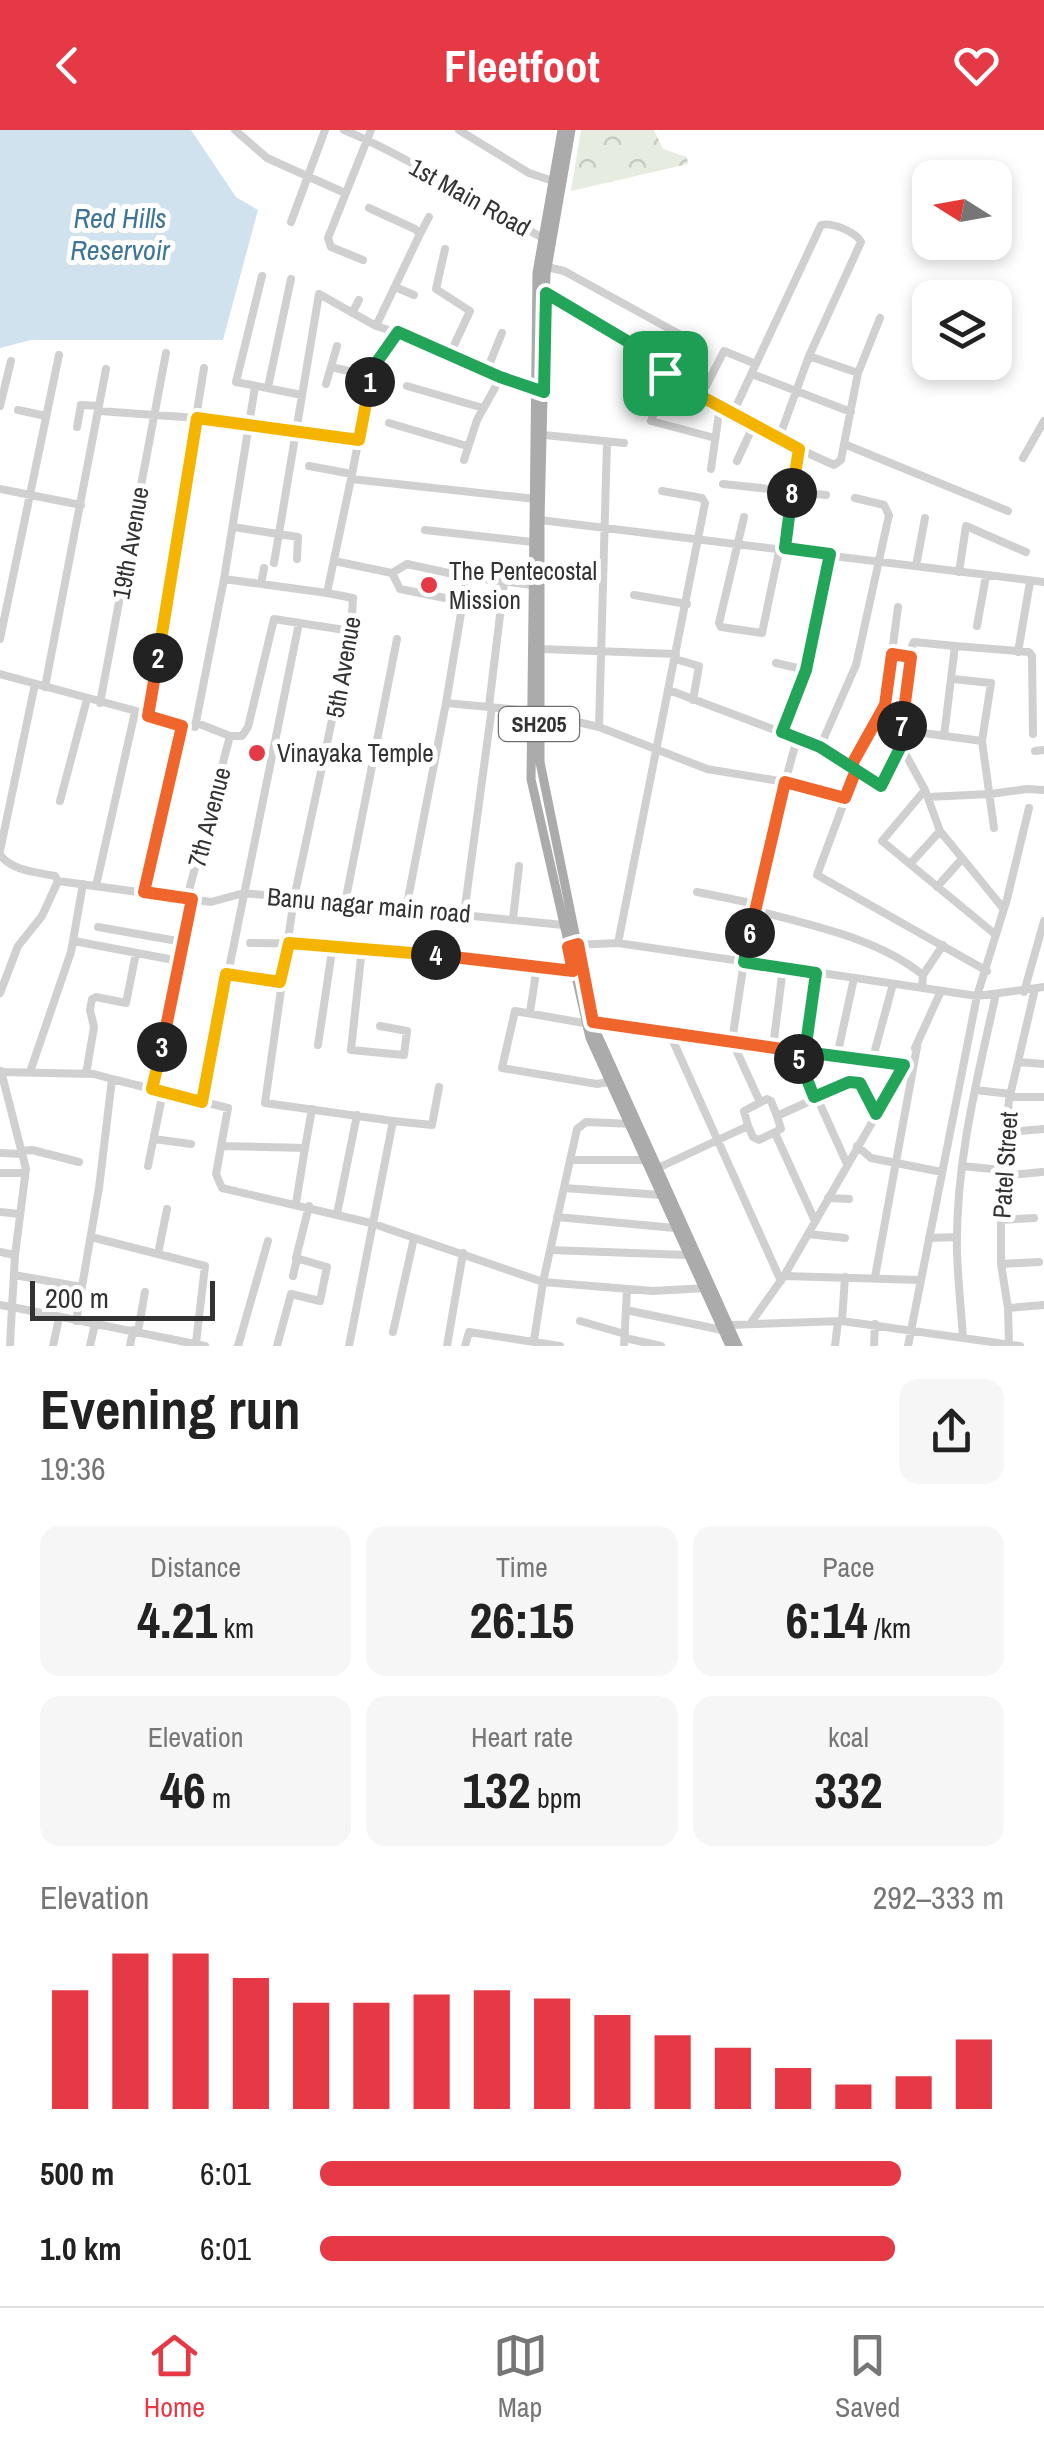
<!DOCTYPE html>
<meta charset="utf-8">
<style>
body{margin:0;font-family:"Archivo Narrow",sans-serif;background:#f6f6f6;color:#222;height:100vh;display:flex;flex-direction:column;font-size:38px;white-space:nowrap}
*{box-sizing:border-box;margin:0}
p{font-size:32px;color:#767676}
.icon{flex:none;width:55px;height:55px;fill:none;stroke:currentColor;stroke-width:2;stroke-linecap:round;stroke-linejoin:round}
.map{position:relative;height:1216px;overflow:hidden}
.details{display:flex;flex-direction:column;background:#fff;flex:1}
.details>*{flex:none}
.needle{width:65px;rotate:281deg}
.fabs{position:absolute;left:912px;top:30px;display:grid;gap:20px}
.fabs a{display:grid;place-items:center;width:100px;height:100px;border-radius:20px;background:#fff;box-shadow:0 5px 15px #0003;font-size:50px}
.scale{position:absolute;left:30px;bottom:25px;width:185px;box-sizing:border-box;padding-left:10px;border:5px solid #333;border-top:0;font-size:28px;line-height:35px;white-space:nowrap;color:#333;-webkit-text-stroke:8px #fff;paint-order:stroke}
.pin{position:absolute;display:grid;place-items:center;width:85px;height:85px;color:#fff;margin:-42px;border-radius:20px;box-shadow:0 5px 15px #0006}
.km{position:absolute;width:50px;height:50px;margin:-25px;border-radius:50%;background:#222;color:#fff;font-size:28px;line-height:50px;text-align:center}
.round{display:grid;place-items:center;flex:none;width:105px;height:105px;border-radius:20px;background:#f6f6f6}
.summary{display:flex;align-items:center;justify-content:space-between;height:170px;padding:0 40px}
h1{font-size:55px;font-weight:800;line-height:75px}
.figures{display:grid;grid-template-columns:repeat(3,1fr);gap:15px;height:170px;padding:10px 40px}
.figures div{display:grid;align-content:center;border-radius:20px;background:#f6f6f6;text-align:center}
.figures b{font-size:50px;font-weight:800}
.figures small{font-size:28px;font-weight:400}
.figures p{font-size:28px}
.chart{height:280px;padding:20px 40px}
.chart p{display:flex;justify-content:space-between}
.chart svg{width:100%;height:180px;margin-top:10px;stroke:#e63946;stroke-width:6}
ul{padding:0 40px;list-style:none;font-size:32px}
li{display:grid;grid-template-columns:160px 120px 1fr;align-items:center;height:75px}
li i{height:25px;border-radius:12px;background:#e63946}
header{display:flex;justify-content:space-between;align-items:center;height:130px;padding:0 40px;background:#e63946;color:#fff;font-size:45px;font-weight:800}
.tab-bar{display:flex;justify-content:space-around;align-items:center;height:140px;border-top:2px solid #e0e0e0;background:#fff;font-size:28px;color:#767676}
.tab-bar a{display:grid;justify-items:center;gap:5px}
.tab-bar .on{color:#e63946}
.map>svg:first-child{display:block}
.park{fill:url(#park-crowns)}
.water{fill:#cfe2ee}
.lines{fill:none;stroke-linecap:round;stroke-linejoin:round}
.minor{stroke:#d0d0d0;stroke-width:8}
.major{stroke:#ababab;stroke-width:9}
.split-1-casing{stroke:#fff;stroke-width:20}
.split-2-casing{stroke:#fff;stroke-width:20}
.split-3-casing{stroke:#fff;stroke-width:20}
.split-4-casing{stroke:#fff;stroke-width:20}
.split-5-casing{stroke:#fff;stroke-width:20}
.split-6-casing{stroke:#fff;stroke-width:20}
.split-7-casing{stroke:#fff;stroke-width:20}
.split-8-casing{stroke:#fff;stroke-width:20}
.split-9-casing{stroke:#fff;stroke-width:20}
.split-1{stroke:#22a559;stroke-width:12}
.split-2{stroke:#f5b400;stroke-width:12}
.split-3{stroke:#f0652b;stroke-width:12}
.split-4{stroke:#f5b400;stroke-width:12}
.split-5{stroke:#f0652b;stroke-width:12}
.split-6{stroke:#22a559;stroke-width:12}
.split-7{stroke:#f0652b;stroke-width:12}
.split-8{stroke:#22a559;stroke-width:12}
.split-9{stroke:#f5b400;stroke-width:12}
.poi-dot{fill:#e63946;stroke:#fff;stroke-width:4}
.labels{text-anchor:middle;stroke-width:10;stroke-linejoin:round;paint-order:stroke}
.shield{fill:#fff;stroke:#707070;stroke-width:2.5}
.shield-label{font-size:22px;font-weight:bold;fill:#333}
.street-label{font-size:25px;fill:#333;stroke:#fff}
.poi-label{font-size:25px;fill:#333;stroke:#fff;text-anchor:start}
.water-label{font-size:28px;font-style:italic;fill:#3f7597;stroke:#fff}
</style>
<header><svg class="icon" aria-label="back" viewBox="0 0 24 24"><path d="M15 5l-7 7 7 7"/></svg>Fleetfoot<svg class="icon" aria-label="heart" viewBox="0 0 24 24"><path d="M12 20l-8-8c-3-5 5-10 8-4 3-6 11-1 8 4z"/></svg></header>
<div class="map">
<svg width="1044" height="1216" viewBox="0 0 1044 1216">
<defs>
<pattern id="park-crowns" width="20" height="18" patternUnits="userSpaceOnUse" patternTransform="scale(2.5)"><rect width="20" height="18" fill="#e6ecdf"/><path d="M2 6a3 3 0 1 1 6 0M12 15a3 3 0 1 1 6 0" fill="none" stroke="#c6cbc0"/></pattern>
</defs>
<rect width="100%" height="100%" fill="#fff"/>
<!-- park -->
<path class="park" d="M581,0H654L663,19L687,27L688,34L571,61Z"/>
<!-- water -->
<path class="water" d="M0,0H191L236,67L258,80L223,210H31L0,218Z"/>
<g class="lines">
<!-- minor -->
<path class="minor" d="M235,0L267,28L345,63
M344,0C414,29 476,73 543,108
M459,0L529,43L553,51
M369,78L415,99L420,104L429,87
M291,92L325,0
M445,119L436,159L470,181L450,224
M363,130L331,117L328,108L371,0
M543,136L564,141L679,204L683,212L669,236
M262,146L236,252L302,265
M395,157L414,165
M546,163L669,236L665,243L667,248L799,319
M352,183L359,170
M376,196L420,104
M809,226L858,243
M331,237L371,246
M487,240L502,203
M752,244L851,282
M667,248L651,291L715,308
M326,254L337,216
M407,256L483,278
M268,257L291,149
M701,266L724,221L756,234
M0,276L11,231
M18,280L46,286
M99,281L197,288L359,309
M733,283L821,95C832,92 856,102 861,112L809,226L779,308
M389,293L467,316
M77,297L81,275L99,276
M544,305L624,313
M607,312L599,597L707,639L785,652L845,668
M844,314L858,243L880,188
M1023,328L1044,291
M464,330L477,290L501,247
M737,331L754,294
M309,336L352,344
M711,339L720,276
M351,349L371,246L398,203
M723,354L826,365
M0,359L81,375
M744,387L719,493L721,497L762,503L780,417
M540,390L1044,452
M233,397L298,407L297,429
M425,400L532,412
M785,418L799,319L834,335L841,330L844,314L1008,381
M334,431L392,443
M274,433L319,164L376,196L414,208L501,247L537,259
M916,436L925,388
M959,442L966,396L1026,422
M224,449L255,257
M261,454L264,438
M327,463L353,468L351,501L294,768L265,973L393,991L349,1216
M634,465L687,474
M465,472L400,459L392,443L407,434L467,447L532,455
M977,496L986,446
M0,509L59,225
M955,516L1029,522L1032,526L1033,604
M541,519L676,524
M1018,522L1030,452
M675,529L699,536L693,570
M776,533L806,540
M0,544L195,597L224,449L327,463L351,349L536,369
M953,549L991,553L982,611L994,698
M45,557L106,239
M669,560L820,617L881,656L901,616L925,660L940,701L1003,778
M100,573L166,223
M446,573L530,581L599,597
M489,576L504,452
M148,586L204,238
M197,593L230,606
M901,600L912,516L914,512L955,516L944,606
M782,602L806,540L831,424
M230,606H242L248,597L274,489L351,501
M901,616V600L982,611
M820,617L856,535L889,385L884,375L855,368
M1035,621L1044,620
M851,635L885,575L898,477
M856,640L817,745L987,841
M925,660L882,711L996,805
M928,667L990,664L1027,659L1044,660
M60,671L87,569
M0,721L35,554
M0,725C12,741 37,742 55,746L58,751L211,772L244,763L563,795
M910,734L940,701
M96,756L135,582
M937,757L961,730
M144,762L182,596
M697,762L756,774
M187,768L230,606
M345,773L397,509
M406,779L446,573L467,447
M755,780C811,796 876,807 923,845L922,858
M464,784L492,577
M513,789L519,736
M98,797L183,812
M74,811L179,831
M250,813L333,814L573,841
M618,813L705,373L702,368L662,361
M573,815L618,813L977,866L1044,857
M362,818L351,920L404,925L407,901L380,896
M226,845L280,852
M923,845L943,815
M1024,862L1044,791
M0,863L18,816L42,786L58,751
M530,882L537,836
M593,891L905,935L784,1146L750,1194
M584,893L515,881L502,938L597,954L614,951
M669,902L781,1151
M318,915L333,814
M773,917L783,838
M915,918L941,861
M796,921L847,1034
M805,922L816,843
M837,926L854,848
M872,931L893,854
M1018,932L1044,934
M1,941L26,1039L15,1125
M1,942L94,944L112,949L99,1058L76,1191
M30,942L71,822L83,754
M86,944L94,897L90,880L92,869L96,867L126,873L136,823
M112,949L228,978L216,1044L222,1058L371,1093L543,1152L653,1161L707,1158
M152,959L192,769
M975,960L1011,964
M1010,967H1044
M202,972L299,493
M760,972L732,911L744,832L773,695L797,609
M393,991L432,995L439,957
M748,996L753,1007L759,1010L781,999L777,986
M1006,1002L1044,999
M775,1003L815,1091
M154,1009L191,1014
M222,1016L305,1018L296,1073
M857,1016L871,1028L942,1042
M305,1018L312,979
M21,1021L32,1020L79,1032
M0,1023L22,1024
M570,1030H645
M148,1036L163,962
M962,1036L1002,1040
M658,1038L748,996L744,981L767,969L771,971L777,986L852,952L862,955L876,984
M0,1043H25
M1002,1046L1042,1042
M564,1058L661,1065
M828,1068L849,1069
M0,1082L20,1084
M337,1084L357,985
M557,1087L675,1098
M1001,1090L1034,1088
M808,1104L845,1108
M91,1107L205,1136L196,1213
M929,1108L957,1107
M550,1120L687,1125
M0,1122L15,1125L12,1177L205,1216
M158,1124L167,1079
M1001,1134L1039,1132
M14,1145L82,1157
M293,1146L297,1129
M784,1146L921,1150
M875,1147L917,917
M0,1175L12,1177L10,1216
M1008,1178L1044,1175
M626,1180L722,1200
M580,1191L625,1204
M842,1191L845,1147
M728,1195L842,1191L1020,1216
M138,1201L145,1162
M393,1202L414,1108
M963,1207C961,1179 958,1151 957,1123C955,1035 977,949 996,864
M625,1208L661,1216
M534,1210L543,1152L577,999L586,992L633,994
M1009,1214L1008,1178L1001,1134V1055L1009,970L1035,859
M53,1216L59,1188
M90,1216L95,1194
M130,1216L133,1200
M238,1216L268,1111
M277,1216L291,1164L320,1171L327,1137L296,1128L309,1076
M447,1216L463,1123
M465,1216L469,1202L560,1216
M624,1216L627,1159
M835,1216L838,1191
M874,1216L875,1194
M908,1216L977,866L1007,769L1029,678"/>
<!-- major -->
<path class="major" d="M562,0L537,143L531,649L590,908L730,1216
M571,0L546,144L540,390V632L594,897L738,1216"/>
</g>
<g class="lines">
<!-- split-1 casing -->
<g class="split-1-casing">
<path id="split-1" d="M370,252L374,236L398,202L500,247L544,262L546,163L669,236L665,243"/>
</g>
<!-- split-2 casing -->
<g class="split-2-casing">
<path id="split-2" d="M158,528L197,288L359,310L370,252"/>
</g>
<!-- split-3 casing -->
<g class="split-3-casing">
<path id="split-3" d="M158,528L148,586L182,596L144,762L192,769L162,917"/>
</g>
<!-- split-4 casing -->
<g class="split-4-casing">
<path id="split-4" d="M162,917L152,959L202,972L226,844L280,852L289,813L436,825"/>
</g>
<!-- split-5 casing -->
<g class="split-5-casing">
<path id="split-5" d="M436,825L573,841L568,817L578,814L593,892L796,921L799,929"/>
</g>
<!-- split-6 casing -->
<g class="split-6-casing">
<path id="split-6" d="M750,803L744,832L816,843L805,922L904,935L876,984L860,953L849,952L814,967L799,929"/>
</g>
<!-- split-7 casing -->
<g class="split-7-casing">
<path id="split-7" d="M750,803L785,652L845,668L856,640L851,636L885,575L892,524L911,527L902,596"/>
</g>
<!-- split-8 casing -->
<g class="split-8-casing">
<path id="split-8" d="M792,363L785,418L830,424L806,540L782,602L820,617L881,656L901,616L902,596"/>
</g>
<!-- split-9 casing -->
<g class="split-9-casing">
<path id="split-9" d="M665,243L667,248L799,319L792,363"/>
</g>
<!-- split-1 -->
<use href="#split-1" class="split-1"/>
<!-- split-2 -->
<use href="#split-2" class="split-2"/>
<!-- split-3 -->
<use href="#split-3" class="split-3"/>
<!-- split-4 -->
<use href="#split-4" class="split-4"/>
<!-- split-5 -->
<use href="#split-5" class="split-5"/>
<!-- split-6 -->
<use href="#split-6" class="split-6"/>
<!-- split-7 -->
<use href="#split-7" class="split-7"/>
<!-- split-8 -->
<use href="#split-8" class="split-8"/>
<!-- split-9 -->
<use href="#split-9" class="split-9"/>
</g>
<!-- markers -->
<g class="poi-dot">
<circle cx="429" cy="455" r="10"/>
<circle cx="257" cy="623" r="10"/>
</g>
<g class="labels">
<!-- shield labels -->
<rect class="shield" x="499" y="577" width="80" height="34" rx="8"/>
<g class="shield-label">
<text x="539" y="602">SH205</text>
</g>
<!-- street labels -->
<g class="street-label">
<text transform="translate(470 67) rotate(29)" y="9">1st Main Road</text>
<text transform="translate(130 413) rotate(-80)" y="9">19th Avenue</text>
<text transform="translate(343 537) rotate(-80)" y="9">5th Avenue</text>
<text transform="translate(209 687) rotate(-75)" y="9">7th Avenue</text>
<text transform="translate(369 775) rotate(5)" y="9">Banu nagar main road</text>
<text transform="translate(1005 1035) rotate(-86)" y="9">Patel Street</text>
</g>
<!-- poi labels -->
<g class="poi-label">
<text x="449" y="450">The Pentecostal<tspan x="449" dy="29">Mission</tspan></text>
<text x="277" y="632">Vinayaka Temple</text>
</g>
<!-- water labels -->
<g class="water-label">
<text x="120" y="98">Red Hills<tspan x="120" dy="32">Reservoir</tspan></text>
</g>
</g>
</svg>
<div class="fabs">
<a><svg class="needle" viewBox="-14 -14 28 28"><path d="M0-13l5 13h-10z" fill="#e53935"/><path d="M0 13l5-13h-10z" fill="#767676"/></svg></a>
<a><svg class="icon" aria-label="layers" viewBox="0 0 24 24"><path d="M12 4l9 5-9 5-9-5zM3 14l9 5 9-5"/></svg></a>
</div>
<div class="scale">200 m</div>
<div class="pin" style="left:665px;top:243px;background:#1e9e55"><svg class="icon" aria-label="arrive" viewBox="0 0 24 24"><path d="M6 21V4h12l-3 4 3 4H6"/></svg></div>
<b class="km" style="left:370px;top:252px">1</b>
<b class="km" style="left:158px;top:528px">2</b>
<b class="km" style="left:162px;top:917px">3</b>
<b class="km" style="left:436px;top:825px">4</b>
<b class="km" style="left:799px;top:929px">5</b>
<b class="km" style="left:750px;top:803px">6</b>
<b class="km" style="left:902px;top:596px">7</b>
<b class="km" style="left:792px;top:363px">8</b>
</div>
<section class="details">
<div class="summary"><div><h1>Evening run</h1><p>19:36</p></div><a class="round"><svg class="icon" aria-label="share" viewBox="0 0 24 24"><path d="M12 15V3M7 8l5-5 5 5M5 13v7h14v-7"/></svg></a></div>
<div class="figures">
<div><p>Distance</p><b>4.21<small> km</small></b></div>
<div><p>Time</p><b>26:15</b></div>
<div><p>Pace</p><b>6:14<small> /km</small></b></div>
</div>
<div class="figures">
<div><p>Elevation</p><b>46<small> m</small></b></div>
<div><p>Heart rate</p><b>132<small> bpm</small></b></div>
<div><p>kcal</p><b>332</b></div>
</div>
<div class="chart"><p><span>Elevation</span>292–333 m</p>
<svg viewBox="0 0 160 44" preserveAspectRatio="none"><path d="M5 44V15M15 44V6M25 44V6M35 44V12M45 44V18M55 44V18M65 44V16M75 44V15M85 44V17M95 44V21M105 44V26M115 44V29M125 44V34M135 44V38M145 44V36M155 44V27"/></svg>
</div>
<ul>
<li><b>500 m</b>6:01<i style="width:85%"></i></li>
<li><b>1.0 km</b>6:01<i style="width:84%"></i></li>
</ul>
</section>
<nav class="tab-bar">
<a class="on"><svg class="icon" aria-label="home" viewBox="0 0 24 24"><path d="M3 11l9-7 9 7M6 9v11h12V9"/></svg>Home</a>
<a><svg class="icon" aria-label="map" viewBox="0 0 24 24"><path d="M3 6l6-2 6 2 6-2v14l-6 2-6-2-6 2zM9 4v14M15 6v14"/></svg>Map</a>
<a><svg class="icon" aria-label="saved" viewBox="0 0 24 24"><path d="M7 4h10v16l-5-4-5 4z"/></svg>Saved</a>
</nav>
